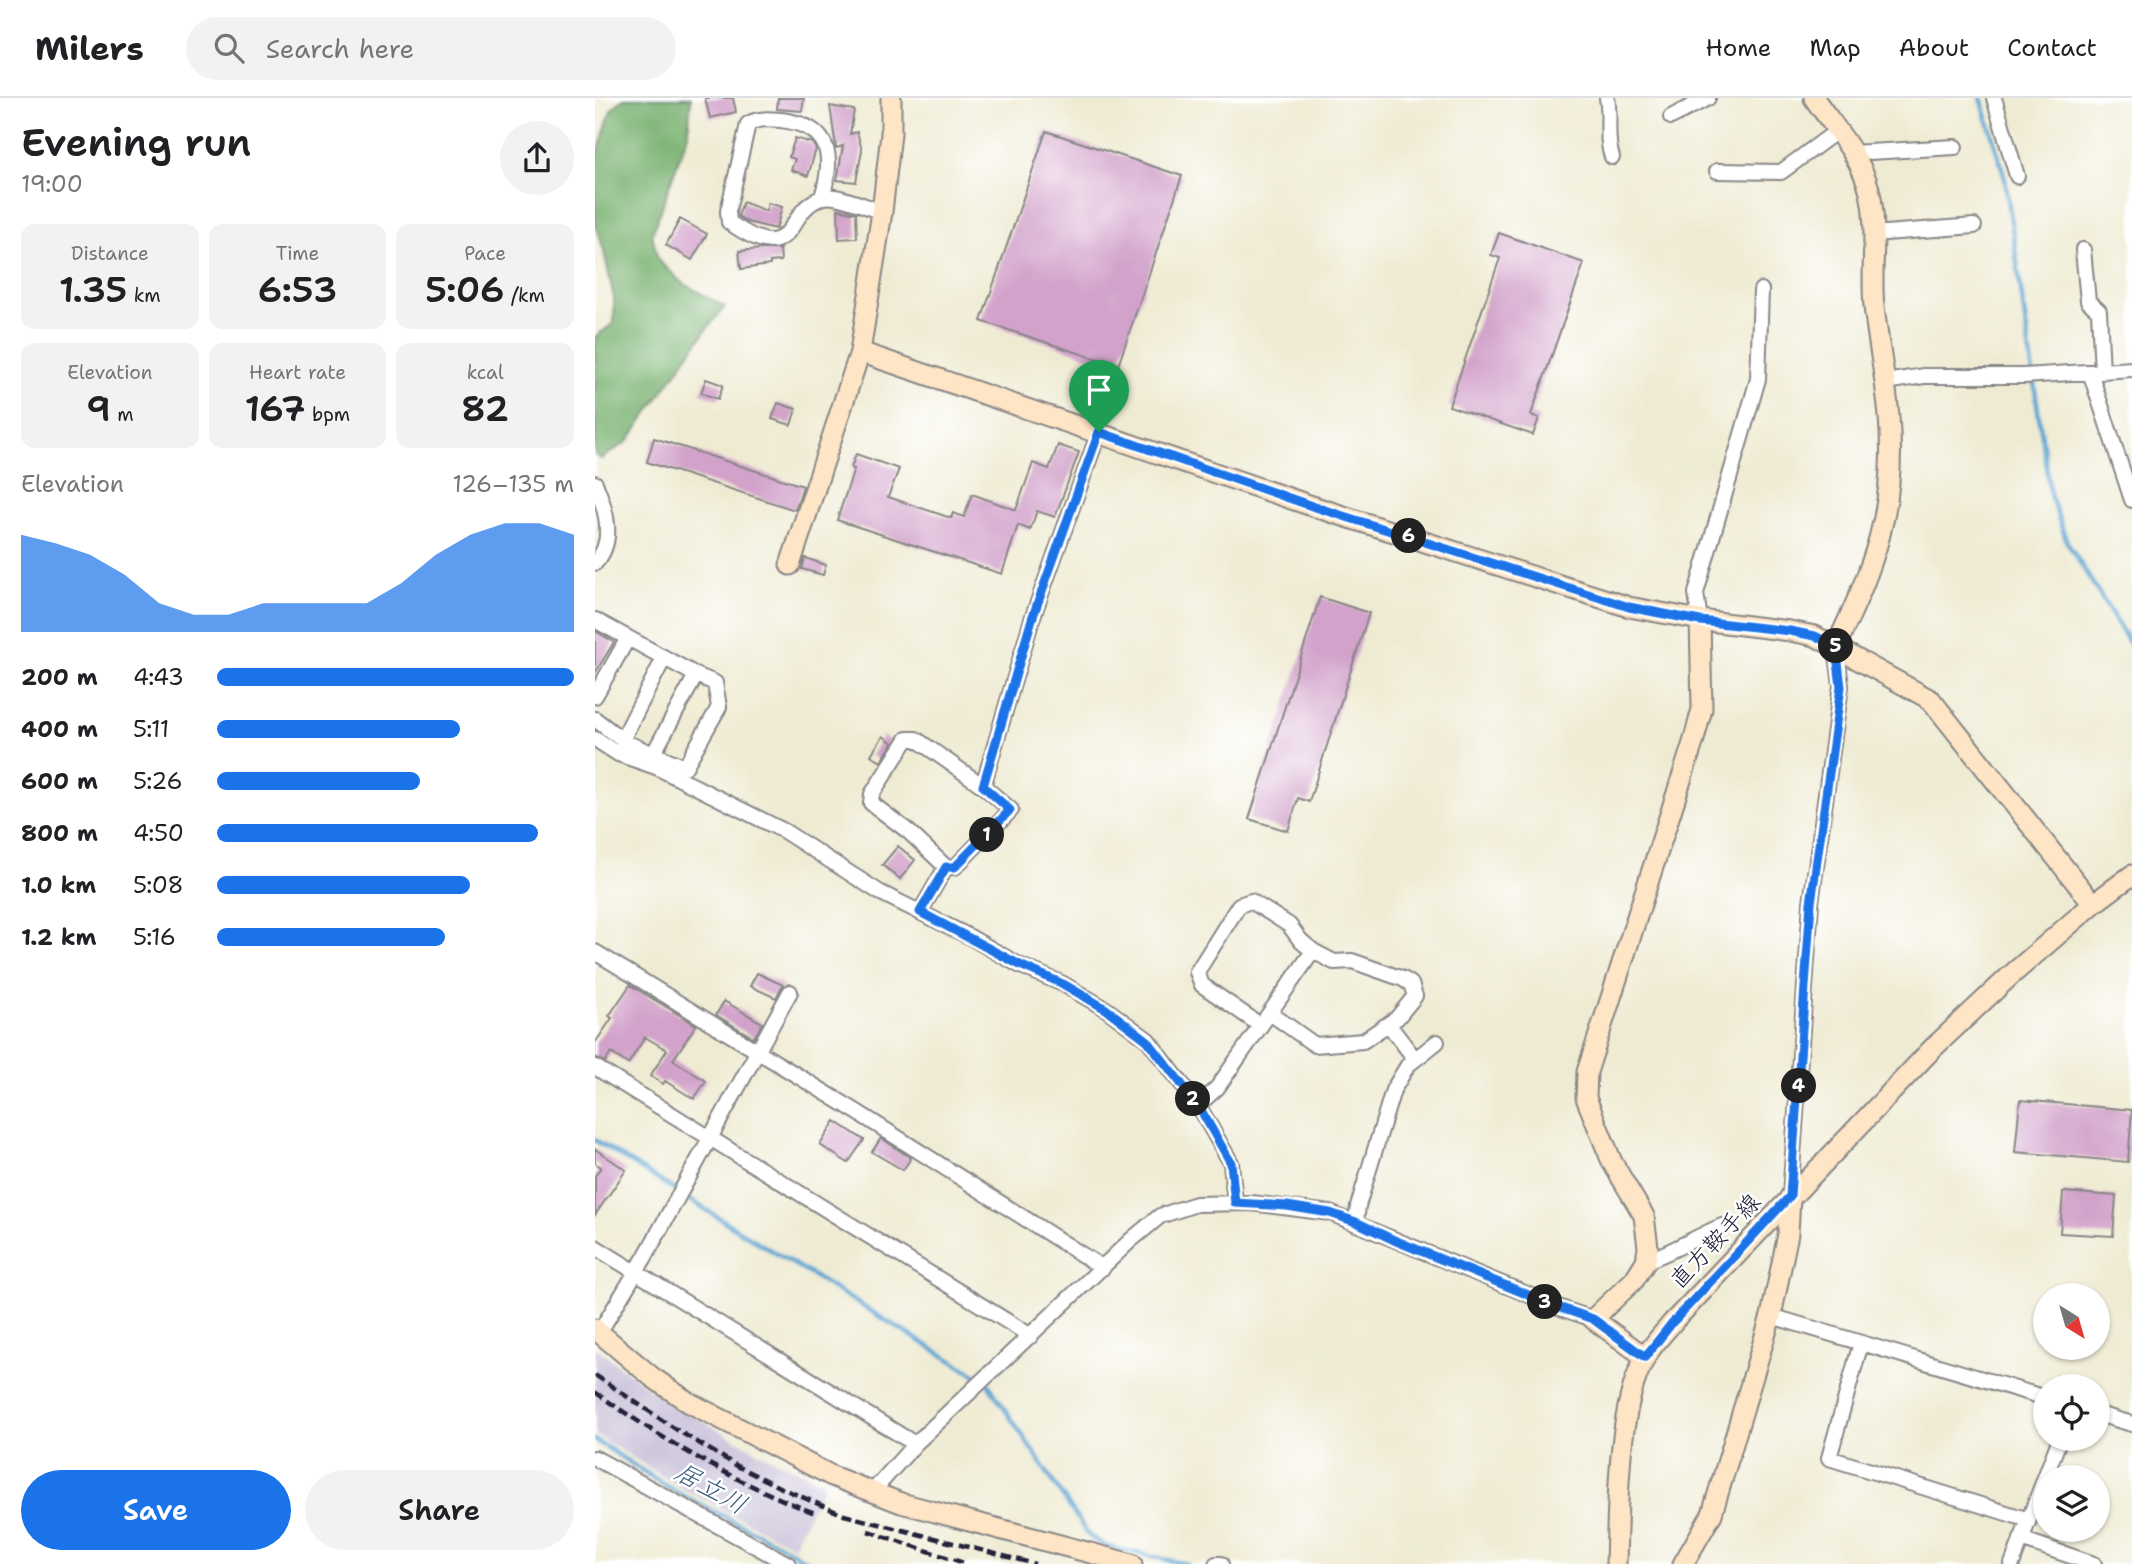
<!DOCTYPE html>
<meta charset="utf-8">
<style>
body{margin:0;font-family:"Shantell Sans","Klee One",sans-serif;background:#f2f2f2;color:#202124;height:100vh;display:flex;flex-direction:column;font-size:26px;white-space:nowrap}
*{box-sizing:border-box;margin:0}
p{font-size:23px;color:#757577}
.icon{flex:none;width:38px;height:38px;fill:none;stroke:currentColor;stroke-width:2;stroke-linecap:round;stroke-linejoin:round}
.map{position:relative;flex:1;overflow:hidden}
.details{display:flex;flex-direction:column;background:#fff;width:595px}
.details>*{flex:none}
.needle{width:46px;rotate:143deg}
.controls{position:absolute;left:1438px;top:1185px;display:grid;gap:14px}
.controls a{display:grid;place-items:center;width:77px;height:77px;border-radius:50%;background:#fff;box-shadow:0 2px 5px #0004;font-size:35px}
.pin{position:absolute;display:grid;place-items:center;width:60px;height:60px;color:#fff;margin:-72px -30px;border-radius:50% 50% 50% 0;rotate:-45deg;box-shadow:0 0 7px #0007}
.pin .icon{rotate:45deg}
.km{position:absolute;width:35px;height:35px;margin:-18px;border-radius:50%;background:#222;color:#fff;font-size:19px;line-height:35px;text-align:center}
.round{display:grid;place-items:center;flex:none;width:74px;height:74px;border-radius:37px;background:#f2f2f2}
.summary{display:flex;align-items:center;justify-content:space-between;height:119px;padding:0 21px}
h1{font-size:38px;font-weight:600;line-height:52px}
.metrics{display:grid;grid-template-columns:repeat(3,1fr);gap:10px;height:119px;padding:7px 21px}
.metrics div{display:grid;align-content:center;border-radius:14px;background:#f2f2f2;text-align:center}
.metrics b{font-size:35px;font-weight:600}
.metrics small{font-size:19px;font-weight:400}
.metrics p{font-size:19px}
.chart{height:196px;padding:14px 21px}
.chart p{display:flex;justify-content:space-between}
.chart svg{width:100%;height:126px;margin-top:7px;fill:#1a73e8;opacity:.7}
.primary-button{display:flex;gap:14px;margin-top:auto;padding:14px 21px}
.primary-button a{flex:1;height:80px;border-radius:42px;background:#1a73e8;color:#fff;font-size:28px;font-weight:600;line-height:80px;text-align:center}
.primary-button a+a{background:#f2f2f2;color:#202124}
ul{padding:0 21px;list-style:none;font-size:23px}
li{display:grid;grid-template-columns:112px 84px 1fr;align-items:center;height:52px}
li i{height:18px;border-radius:9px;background:#1a73e8}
header{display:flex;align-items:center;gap:42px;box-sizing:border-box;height:98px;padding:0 35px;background:#fff;border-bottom:2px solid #e0e0e0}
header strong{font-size:33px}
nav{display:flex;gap:38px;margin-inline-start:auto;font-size:24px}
.search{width:490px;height:63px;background:#f2f2f2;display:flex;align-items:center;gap:18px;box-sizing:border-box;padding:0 24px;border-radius:38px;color:#757577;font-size:26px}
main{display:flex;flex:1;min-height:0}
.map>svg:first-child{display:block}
.industrial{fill:#c8bfd8}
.forest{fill:#77b06e;stroke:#4c6954;stroke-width:2}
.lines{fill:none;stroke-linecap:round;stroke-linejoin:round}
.stream{stroke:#58a3d0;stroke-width:4.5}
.building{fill:#d2a2ca}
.street-casing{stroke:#888687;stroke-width:18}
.secondary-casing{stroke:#888687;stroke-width:23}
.street{stroke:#fff;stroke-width:14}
.secondary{stroke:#fde5c5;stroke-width:19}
.rail{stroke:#22223b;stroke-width:4.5;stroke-dasharray:10 5;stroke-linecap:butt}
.route-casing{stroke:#fff;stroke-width:14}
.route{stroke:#1a73e8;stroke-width:9}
.labels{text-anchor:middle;stroke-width:5;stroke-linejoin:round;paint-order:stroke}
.street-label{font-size:24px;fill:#22223b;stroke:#fff}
.water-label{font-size:26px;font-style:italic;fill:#3a5c7e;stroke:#fff}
</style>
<header>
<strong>Milers</strong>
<div class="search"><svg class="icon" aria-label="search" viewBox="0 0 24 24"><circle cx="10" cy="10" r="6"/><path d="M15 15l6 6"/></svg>Search here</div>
<nav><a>Home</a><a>Map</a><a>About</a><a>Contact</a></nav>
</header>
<main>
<section class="details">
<div class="summary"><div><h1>Evening run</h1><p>19:00</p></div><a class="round"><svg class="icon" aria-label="share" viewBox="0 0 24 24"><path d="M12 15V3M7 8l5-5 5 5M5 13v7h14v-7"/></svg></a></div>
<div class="metrics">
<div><p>Distance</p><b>1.35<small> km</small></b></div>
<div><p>Time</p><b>6:53</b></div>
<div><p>Pace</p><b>5:06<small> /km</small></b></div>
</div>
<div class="metrics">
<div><p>Elevation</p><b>9<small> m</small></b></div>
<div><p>Heart rate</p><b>167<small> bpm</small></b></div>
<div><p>kcal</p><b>82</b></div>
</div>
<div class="chart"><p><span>Elevation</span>126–135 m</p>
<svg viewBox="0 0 160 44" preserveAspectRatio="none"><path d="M0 44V10L10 13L20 17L30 24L40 34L50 38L60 38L70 34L80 34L90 34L100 34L110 27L120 17L130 10L140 6L150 6L160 10V44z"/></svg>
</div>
<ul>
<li><b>200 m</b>4:43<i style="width:100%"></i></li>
<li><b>400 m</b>5:11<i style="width:68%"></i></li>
<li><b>600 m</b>5:26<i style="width:57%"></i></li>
<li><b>800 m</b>4:50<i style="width:90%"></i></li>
<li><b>1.0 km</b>5:08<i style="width:71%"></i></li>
<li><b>1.2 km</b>5:16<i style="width:64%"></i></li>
</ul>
<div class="primary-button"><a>Save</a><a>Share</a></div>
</section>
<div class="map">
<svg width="1537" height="1466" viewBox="0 0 1537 1466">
<rect width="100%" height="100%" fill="#fff"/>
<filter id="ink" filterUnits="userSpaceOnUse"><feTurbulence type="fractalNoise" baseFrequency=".0143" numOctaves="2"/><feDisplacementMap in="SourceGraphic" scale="14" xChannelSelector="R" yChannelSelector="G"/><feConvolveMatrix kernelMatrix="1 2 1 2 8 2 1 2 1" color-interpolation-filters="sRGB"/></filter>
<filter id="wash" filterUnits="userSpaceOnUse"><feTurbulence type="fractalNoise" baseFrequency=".00686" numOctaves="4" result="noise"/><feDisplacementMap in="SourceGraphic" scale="28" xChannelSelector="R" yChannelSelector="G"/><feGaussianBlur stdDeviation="1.57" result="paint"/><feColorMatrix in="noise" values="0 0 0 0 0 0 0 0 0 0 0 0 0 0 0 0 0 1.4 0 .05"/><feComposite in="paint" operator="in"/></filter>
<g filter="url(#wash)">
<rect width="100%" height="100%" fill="#efebd3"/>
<!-- industrial -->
<path class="industrial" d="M0,1249L62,1297L163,1354L230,1385L198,1448L85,1389L0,1336Z"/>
<!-- forest -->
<path class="forest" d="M29,0H96L93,36L57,136L63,162L86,184L130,209L113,229L33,343L6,361L0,357V239L19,225V200L8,149L0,126V65L16,12Z"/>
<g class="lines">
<!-- stream -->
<path class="stream" d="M1386,0L1410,80L1455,396L1472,444L1537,549
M0,1042L164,1145L392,1284L494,1438L510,1448L591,1466
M0,1342L74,1390L193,1451L216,1466"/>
</g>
<g id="blocks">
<!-- building -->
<path class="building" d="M110,0H138L141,14L115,20Z
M183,0H209L207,13L182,11Z
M235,8L259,12L255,36L262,34L267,52L261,84L242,82L248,48L241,50Z
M451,33L587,78L523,268L386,223Z
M200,40L217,45L221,51L213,78L196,72L200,61L194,59Z
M148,104L171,113L173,105L187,109L181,131L152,124L143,118Z
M243,111L261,115L262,140L244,141Z
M85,121L112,136L97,162L71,147Z
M904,135L989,165L936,317L944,320L938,337L854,308L905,160L896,157Z
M166,151H185L186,163L175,164V167L146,171L144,153Z
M111,281L128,287L123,301L106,295Z
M183,305L201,311L196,327L177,321Z
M59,340L208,388L200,412L52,364Z
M463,347L484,354L460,419L442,413L435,432L423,427L407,476L242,422L259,371L256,370L261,356L304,371L293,399L356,420L358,415L369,419L377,396L421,412L438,365L454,371Z
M210,460L231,467L228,477L207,471Z
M725,499L774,515L714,704L703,700L693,733L654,721Z
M0,533L19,544L0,575Z
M288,638L298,645L286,664L276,657Z
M303,748L320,762L305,781L287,767Z
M162,875L188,887L181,900L155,888Z
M35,887L101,927L78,962L111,983L99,1001L70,983L68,986L55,978L72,952L50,939L33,966L16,955L10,964L0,959V945L17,920L14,918Z
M129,903L167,925L159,940L121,917Z
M1425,1002L1537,1012L1533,1064L1420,1054Z
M240,1023L269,1042L253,1065L225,1047Z
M286,1040L316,1060L308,1072L277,1054Z
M0,1051L31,1072L0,1117V1078L6,1069L0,1065Z
M1468,1094L1521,1098L1518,1138L1465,1135Z"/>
</g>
</g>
<g filter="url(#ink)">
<use href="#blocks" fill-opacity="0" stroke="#888687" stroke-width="2"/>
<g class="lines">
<!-- street casing -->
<g class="street-casing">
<path id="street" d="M1012,0C1016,19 1010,41 1017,59
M1399,0L1422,78
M1076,19L1113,0
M1257,55L1360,49
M1122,73L1186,74L1242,33
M227,99C240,57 235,28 186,22C174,21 163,20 153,26L133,113L134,124C205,175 188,108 230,99C243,96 274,110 287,114
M1278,136L1379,128
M1488,152L1493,203L1504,213L1507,274
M1495,274L1537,402
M1290,284L1329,278H1429L1537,271
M0,385C11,411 21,443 0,465
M0,522L101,577L120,585L124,609L90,669L30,644L0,621
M1105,522L1101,495L1163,281L1166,192
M0,598L33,540
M0,641L23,656L61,669L189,733L284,794L375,839L424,867L468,886L511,911L553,942L603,1007L636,1065L640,1105
M27,642L69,560
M55,662L101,577
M351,769L314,734L276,705L277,696L312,641H321L388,688
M325,814L351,769H360L416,712L388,688L437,521L504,334
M0,854L262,1014L508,1170
M665,927L607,887L602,874L644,807L656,803L694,827L706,843L718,853L739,864L757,863L808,881L816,886L820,898L802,920L768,943L720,947L675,915
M794,927L820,961
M0,969L436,1238
M603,1007L622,990L718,853
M1195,1099L1216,805L1246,588L1241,548
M761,1124L763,1108L798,992L813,967L842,944
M0,1149L320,1346
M1051,1163C1078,1154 1100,1139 1127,1128
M1176,1218L1451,1300
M4,1235L50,1159L195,894
M1266,1245L1234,1360L1434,1422
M1503,1316L1537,1326
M0,1360L193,1466
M277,1394L320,1346L536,1142L565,1118L601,1106L656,1105L735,1115L963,1209L998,1221
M1426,1441L1499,1466
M621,1466H626
M1417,1466L1465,1340"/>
</g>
<!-- secondary casing -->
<g class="secondary-casing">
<path id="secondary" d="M1219,0C1238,28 1265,57 1274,91C1284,129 1275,170 1279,208C1283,245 1291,282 1294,319C1302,410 1279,468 1241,548
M265,254L717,408L1034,509L1105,522L1195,533L1220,538L1336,602L1498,806
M195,467L265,254L287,114L296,36V0
M0,1231L57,1279L93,1304L237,1378L306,1405L537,1466
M1050,1259L998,1221L1039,1182L1051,1163L1053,1149L1049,1118L1017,1064L991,1000L992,974L1098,645L1107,611L1105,522
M1021,1466C1023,1408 1022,1309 1050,1260C1057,1247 1068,1236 1077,1225L1338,950L1415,878L1498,806L1537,777
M1088,1466L1117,1416L1176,1218L1193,1136L1195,1099"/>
</g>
<!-- street -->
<use href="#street" class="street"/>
<!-- secondary -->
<use href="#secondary" class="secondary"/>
<!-- rail -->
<path class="rail" d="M0,1277L82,1332L144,1369L184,1389L249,1417L440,1466
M0,1294C69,1343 141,1385 220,1415
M273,1433L372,1466"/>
</g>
</g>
<g class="lines" filter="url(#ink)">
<!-- route casing -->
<g class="route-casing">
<path id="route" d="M504,334L717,408L1034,509L1105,523L1195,533L1220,538L1241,548L1246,589L1216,805L1195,1098L1077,1225L1050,1259L998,1221L963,1209L799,1142L761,1124L735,1115L692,1108L640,1105L636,1065L603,1007L552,942L511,911L468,886L425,867L325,814L351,769H360L415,712L388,688L437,521Z"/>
</g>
<!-- route -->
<use href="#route" class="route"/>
</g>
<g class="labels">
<!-- street labels -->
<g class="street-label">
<text transform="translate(1120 1143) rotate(-47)" y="8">直方鞍手線</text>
</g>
<!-- water labels -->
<g class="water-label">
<text transform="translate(116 1390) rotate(29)" y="9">居立川</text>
</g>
</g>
</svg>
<div class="controls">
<a><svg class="needle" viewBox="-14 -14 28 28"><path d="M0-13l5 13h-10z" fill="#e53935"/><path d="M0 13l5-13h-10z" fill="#757577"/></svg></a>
<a><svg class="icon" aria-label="locate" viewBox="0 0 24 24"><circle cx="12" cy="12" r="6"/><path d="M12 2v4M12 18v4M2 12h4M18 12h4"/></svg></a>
<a><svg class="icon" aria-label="layers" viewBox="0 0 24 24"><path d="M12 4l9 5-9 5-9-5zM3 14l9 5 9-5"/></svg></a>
</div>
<div class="pin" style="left:504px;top:334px;background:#1e9e55"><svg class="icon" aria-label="arrive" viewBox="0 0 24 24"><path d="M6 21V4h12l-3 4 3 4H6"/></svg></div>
<b class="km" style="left:392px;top:737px">1</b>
<b class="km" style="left:598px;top:1001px">2</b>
<b class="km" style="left:950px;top:1204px">3</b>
<b class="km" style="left:1204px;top:988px">4</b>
<b class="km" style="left:1241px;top:548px">5</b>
<b class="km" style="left:814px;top:438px">6</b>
</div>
</main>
